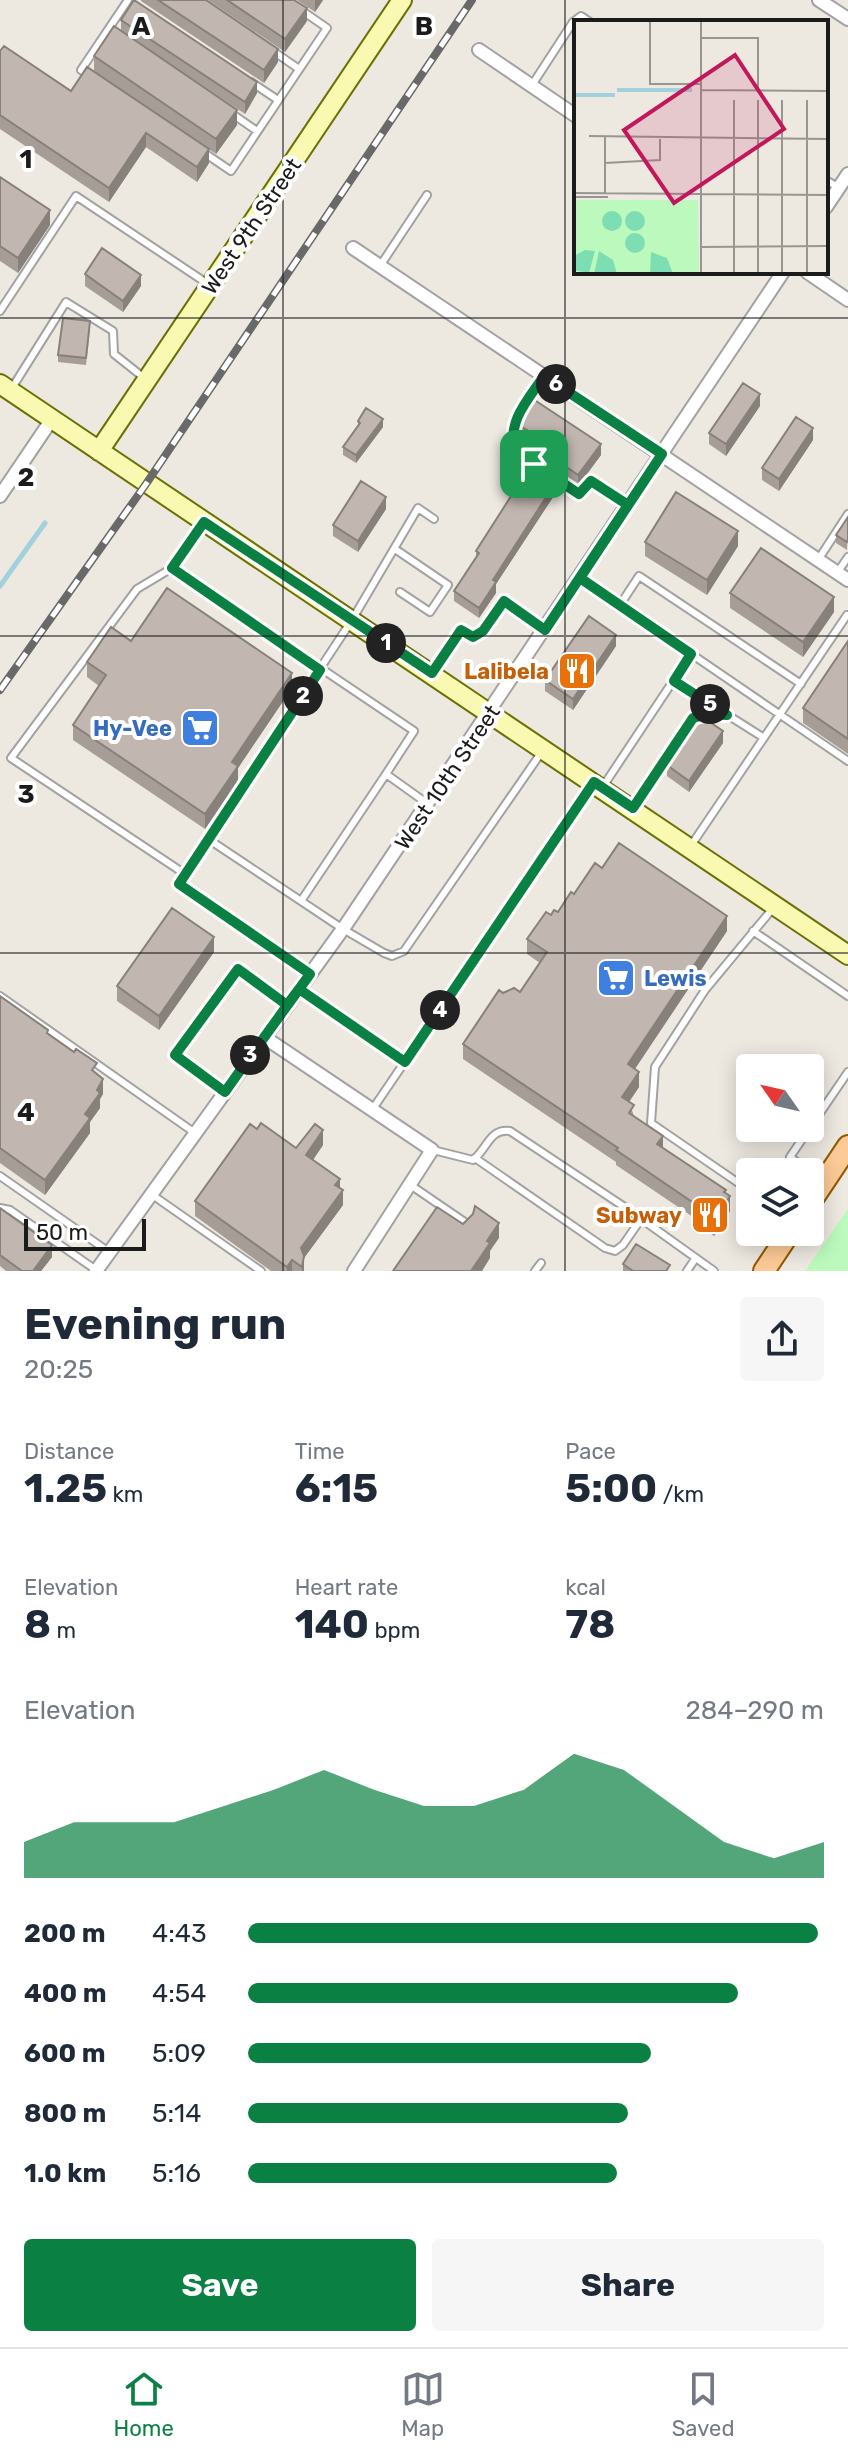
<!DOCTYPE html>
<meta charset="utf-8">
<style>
body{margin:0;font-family:Rubik,sans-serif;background:#f6f6f7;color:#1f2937;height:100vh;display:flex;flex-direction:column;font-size:30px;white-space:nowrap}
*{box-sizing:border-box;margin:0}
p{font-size:26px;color:#747a83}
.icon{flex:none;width:44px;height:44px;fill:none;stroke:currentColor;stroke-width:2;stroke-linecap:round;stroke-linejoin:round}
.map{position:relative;height:1271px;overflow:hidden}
.panel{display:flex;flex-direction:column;background:#fff;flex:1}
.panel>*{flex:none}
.needle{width:52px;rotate:304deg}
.fabs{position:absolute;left:736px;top:1054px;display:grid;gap:16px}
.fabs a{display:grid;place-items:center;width:88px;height:88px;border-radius:8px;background:#fff;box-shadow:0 4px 20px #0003;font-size:40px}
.scale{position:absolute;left:24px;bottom:20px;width:122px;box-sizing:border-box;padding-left:8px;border:4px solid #1b1b1b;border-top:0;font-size:22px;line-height:28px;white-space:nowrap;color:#1b1b1b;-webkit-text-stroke:6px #fff;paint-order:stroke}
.pin{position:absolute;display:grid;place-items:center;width:68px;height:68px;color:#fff;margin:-34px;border-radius:16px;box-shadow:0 4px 12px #0006}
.km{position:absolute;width:40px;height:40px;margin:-20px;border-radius:50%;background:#222;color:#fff;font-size:22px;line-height:40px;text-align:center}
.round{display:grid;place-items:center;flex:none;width:84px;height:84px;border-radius:8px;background:#f6f6f7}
.head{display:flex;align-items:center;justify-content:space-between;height:136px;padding:0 24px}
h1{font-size:44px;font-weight:700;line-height:60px}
.metrics{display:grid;grid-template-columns:repeat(3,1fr);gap:12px;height:136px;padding:8px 24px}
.metrics div{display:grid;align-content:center}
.metrics b{font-size:40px;font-weight:700}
.metrics small{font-size:22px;font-weight:400}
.metrics p{font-size:22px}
.chart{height:224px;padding:16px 24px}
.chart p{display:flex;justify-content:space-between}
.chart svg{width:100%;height:144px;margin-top:8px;fill:#0b8043;opacity:.7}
.cta{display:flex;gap:16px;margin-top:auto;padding:16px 24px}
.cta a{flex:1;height:92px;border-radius:8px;background:#0b8043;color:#fff;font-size:32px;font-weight:700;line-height:92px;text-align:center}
.cta a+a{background:#f6f6f7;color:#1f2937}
ul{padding:0 24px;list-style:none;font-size:26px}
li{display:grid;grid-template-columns:128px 96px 1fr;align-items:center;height:60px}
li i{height:20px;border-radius:10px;background:#0b8043}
.dock{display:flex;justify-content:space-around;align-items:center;height:112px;border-top:2px solid #e0e1e3;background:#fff;font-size:22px;color:#747a83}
.dock a{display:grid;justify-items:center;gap:4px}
.dock .selected{color:#0b8043}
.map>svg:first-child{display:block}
.park{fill:#bbf9bc}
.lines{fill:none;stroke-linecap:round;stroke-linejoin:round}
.stream{stroke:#a0d1dc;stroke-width:5}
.lane-casing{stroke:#a2a2a2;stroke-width:10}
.street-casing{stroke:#a2a2a2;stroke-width:16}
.secondary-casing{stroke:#6b7004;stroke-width:22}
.primary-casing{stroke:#925900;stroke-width:24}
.lane{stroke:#fff;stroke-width:6}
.street{stroke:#fff;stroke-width:12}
.secondary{stroke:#f9f9b2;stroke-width:18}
.primary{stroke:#fcca96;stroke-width:20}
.rail-casing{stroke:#696969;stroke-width:8}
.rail{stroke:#fff;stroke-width:5;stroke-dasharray:15;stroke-linecap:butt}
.wall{fill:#a69d97}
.shaded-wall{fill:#87807b}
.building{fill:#c1b7b0;stroke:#87807b;stroke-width:2}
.route-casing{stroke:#fff;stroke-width:16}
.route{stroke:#0b8043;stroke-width:10}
.grid{fill:none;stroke:#1b1b1b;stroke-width:2;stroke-opacity:0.55}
.labels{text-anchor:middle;stroke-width:8;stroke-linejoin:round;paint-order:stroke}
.street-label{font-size:22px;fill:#1b1b1b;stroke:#fff}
.food-label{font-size:22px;font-weight:bold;fill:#c56008;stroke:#fff;text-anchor:end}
.shop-label{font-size:22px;font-weight:bold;fill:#366cbe;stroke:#fff;text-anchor:end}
.inset-river{fill:none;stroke:#a0d1dc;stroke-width:4}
.inset-road{fill:none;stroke:#999691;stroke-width:2}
.view{fill:#c2185b;fill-opacity:0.15;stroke:#c2185b;stroke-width:4}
.inset-edge{fill:none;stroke:#1b1b1b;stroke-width:4}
.grid-label{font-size:26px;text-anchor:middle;font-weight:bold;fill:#1b1b1b;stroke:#fff;stroke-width:8;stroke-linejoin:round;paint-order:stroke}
</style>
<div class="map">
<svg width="848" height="1271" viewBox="0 0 848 1271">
<rect width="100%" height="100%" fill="#ede8e0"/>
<!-- park -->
<path class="park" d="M848,1209V1271H805Z"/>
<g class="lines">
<!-- stream -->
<path class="stream" d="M0,586L45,523"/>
<!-- lane casing -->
<g class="lane-casing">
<path id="lane" d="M273,51L299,69
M88,75L81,70L128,0
M251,82L278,100
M532,85L573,22L581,16L590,22
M231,113L257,131
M203,152L231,171L327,28L301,10
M826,180L839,188
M380,266L427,195
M0,311L76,196L208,284
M544,376C528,401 506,421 515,452L579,494L591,481L628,505
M12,388L66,302L113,331L114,354L143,377
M203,524L172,568L414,731L386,774
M395,549L448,585L430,612L400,592
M818,560L848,514
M172,568L137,589L11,758L185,874
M837,573L848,557
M580,578L848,761
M620,605L639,576L801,684
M432,673L461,630L473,637L483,631L504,601L545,630
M674,681L764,738
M602,788L691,654
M634,806L693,718L707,714L727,715
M208,839L352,620L418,508L434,519
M690,847L847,615
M301,901L386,774L428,804
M753,931L848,996
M310,974L179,884L208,839L343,929L384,953L392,956L404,951L541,753
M299,989L405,1062
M0,996L195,1133
M225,1092L175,1055L238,969L287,1005
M372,1110L593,785
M433,1150L473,1160C487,1150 489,1128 510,1131L626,1208L714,1271
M475,1158L605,1248L615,1251L623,1245L641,1219
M0,1176L109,1252
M821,1179L790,1157L848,1072
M409,1184L469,1225
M750,1191L651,1123L655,1067L705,990L774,907
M151,1194L261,1271
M0,1208L10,1210L96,1270
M535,1271L541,1263
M687,1271L695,1259"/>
</g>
<!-- street casing -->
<g class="street-casing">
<path id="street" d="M819,0L848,19
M479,50L576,116
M826,207L848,174
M353,248L848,580
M807,272L848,300
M0,496L52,419
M264,1037L432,1150L354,1271
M96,1271L345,926L783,272"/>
</g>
<!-- secondary casing -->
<g class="secondary-casing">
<path id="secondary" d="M0,384L848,955
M99,451L402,0"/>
</g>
<!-- primary casing -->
<g class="primary-casing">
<path id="primary" d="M810,1203L848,1146
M764,1271L790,1232"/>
</g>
<!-- lane -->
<use href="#lane" class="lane"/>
<!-- street -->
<use href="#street" class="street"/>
<!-- secondary -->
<use href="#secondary" class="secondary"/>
<!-- primary -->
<use href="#primary" class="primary"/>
<!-- rail casing -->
<g class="rail-casing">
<path id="rail" d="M0,690L146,484L472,0"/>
</g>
<!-- rail -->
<use href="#rail" class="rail"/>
</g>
<!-- wall -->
<path class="wall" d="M141,0H206L278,62L264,83L141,1Z
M208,0H294L307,21L285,52Z
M297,0H323L315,12Z
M121,20L257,93L245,114L152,52L237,125L216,154L94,71V56L121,31Z
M0,51L71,91L209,163L197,182L146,147L109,202L0,129Z
M0,177L50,225L18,273L0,261Z
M85,274L141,286L123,312L85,286Z
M90,329L86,365L58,362V355Z
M760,406L726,456L709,444V433Z
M520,420L601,455L578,486L555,471V459L519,436Z
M358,421L383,427L356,463L343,455V447L358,426Z
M813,440L779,491L762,480V468Z
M544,477L559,488L496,584V593L479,618L454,601V591L476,558V551Z
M386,509L358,552L333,536V525Z
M848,517L847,550L836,543V535Z
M645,542L738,546L707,595L645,556Z
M730,593L834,612L803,657L730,608Z
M131,641L292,688L238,768V781L205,829L73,740V725L99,686L87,677V662Z
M848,641V754L803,723V708Z
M616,646L573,710L545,691V680Z
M723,743L689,792L667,776V765Z
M602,868L727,931L635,1069L639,1087L629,1102L634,1116L663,1148L726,1193L730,1211L714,1236L693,1221V1217L616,1165V1162L463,1059V1044L503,993L520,992L540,963L527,954V939L551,915L558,912L574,894Z
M214,952L159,1030L117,1001V986Z
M0,996L48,1035L74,1052L97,1074L103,1094L100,1099V1108L90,1122V1133L45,1195L0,1163Z
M257,1129L296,1148L323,1145L313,1160L340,1188L343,1205L304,1258V1271H271L195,1216V1201Z
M0,1208L52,1257L41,1271H6L0,1266Z
M623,1264L670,1271H623Z"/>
<!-- shaded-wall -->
<path class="shaded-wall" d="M315,0H323L315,12Z
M307,8V21L285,52V39Z
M278,49V62L264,83V70Z
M257,82V93L245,114V102Z
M237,110V125L216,154V139Z
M146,133V147L109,202V188Z
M209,149V163L197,182V167Z
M50,210V225L18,273V258Z
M141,275V286L123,312V301Z
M760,394V406L726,456V444Z
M383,419V427L356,463V455Z
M813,428V440L779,491V479Z
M601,444V455L578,486V475Z
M559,477V488L496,584V593L479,618V608L493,580Z
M386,497V509L358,552V541Z
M738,531V546L707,595V580Z
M834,597V612L803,657V642Z
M616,635V646L573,710V699Z
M292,673V688L238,768V781L205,829V814L232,762Z
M723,731V743L689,792V781Z
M727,916V931L628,1079V1064Z
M214,937V952L159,1030V1016Z
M639,1072V1087L622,1112V1097Z
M103,1079V1094L100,1099V1108L90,1122V1133L45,1195V1180L85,1114Z
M323,1130V1145L306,1170V1155Z
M663,1136V1151L657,1144Z
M340,1179V1194L343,1190V1205L304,1258V1271H302L301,1248L335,1185Z
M726,1190V1204L730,1196V1211L714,1236V1221Z
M499,1223V1238L490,1251V1258L482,1271H471L487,1241Z
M52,1245V1257L41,1271H33Z
M292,1260V1271H287V1267Z"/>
<!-- building -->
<path class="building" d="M134,0L257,82L245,102L121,20Z
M158,0H206L278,49L264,70Z
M227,0H294L307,8L285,39Z
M114,26L237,110L216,139L94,56Z
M4,46L71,91L87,67L209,149L197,167L146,133L109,188L0,115V51Z
M0,177L50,210L18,258L0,246Z
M102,248L141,275L123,301L85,274Z
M63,318L90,321L86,358L58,355Z
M743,383L760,394L726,444L709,433Z
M533,399L601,444L578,475L555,459L560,451L519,425L520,420Z
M366,408L383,419L356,455L343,447L360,423L358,421Z
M796,417L813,428L779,479L762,468Z
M529,468L544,477L548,470L559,477L493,580L496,582L479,608L454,591L479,553L476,551Z
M361,481L386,497L358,541L333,525Z
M676,492L738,531L707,580L645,542Z
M848,517V540L847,542L836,535Z
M761,548L834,597L803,642L730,593Z
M167,588L292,673L232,762L238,766L205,814L73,725L106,675L87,662L111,627L131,641Z
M589,616L616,635L573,699L545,680Z
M848,641V739L803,708Z
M701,716L723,731L689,781L667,765Z
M619,843L727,916L628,1064L639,1072L622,1097L634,1105L629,1113L663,1136L657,1144L726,1190L724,1192L730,1196L714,1221L693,1206L695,1204L616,1150L618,1148L463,1044L499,990L503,993L514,988L520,992L547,952L527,939L546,912L551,915L554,910L558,912L571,892L574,894L595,863L602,868Z
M172,908L214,937L159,1016L117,986Z
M0,996L48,1030L47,1033L74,1052L76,1049L97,1063L92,1070L103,1079L97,1090L100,1093L85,1114L90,1118L45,1180L0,1148Z
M261,1123L296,1148L315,1124L323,1130L306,1155L340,1179L335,1185L343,1190L301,1248L304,1256L302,1267L292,1260L287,1267L195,1201L250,1124L257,1129Z
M475,1206L499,1223L487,1241L490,1243L471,1271H393L437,1207L463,1224L473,1214Z
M0,1208L52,1245L33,1271H22L0,1255Z
M636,1244L670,1265L666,1271H633L623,1264Z"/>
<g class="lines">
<!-- route casing -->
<g class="route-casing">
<path id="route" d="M534,464L579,494L591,481L628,505L545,630L504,601L483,631L473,637L461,630L432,673L204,522L172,568L320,670L179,884L310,974C282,1013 253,1052 225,1092L175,1055L238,969L287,1005L299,989L405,1062L594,782L633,808L693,718L707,714L727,715L674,681L691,654L580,578L662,454L544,376C527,401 507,421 515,452L534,464"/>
</g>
<!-- route -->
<use href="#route" class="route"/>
</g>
<!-- grid -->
<path class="grid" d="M283,0V1271M565,0V1271M0,318H848M0,636H848M0,953H848"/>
<!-- icons -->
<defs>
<g id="restaurant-square" transform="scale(2)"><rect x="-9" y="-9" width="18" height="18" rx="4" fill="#e8710a" stroke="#fff"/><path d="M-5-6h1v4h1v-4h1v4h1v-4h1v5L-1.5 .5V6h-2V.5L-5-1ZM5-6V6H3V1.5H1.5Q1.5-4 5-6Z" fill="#fff"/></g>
<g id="supermarket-square" transform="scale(2)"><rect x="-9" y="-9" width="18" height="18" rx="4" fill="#3f7fe0" stroke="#fff"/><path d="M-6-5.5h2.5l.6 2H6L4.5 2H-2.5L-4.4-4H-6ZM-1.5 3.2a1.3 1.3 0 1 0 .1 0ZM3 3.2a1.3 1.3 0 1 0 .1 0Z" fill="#fff"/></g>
</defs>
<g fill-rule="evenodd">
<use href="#restaurant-square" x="577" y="671"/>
<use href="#supermarket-square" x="200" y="728"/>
<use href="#supermarket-square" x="616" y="978"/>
<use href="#restaurant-square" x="710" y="1215"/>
</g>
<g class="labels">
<!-- street labels -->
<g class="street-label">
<text transform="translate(251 226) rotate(-56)" y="8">West 9th Street</text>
<text transform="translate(447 777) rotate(-56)" y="8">West 10th Street</text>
</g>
<!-- food labels -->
<g class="food-label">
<text x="549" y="679">Lalibela</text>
<text x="682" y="1223">Subway</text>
</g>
<!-- shop labels -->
<g class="shop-label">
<text x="172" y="736">Hy-Vee</text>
<text x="644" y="986" text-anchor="start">Lewis</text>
</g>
</g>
<!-- overview -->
<g transform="translate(574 20)">
<rect width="254" height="254" fill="#ede8e0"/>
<path d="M0,180H124L125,254H0Z" fill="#bbf9bc"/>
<path d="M51 201a10 10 0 1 1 20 0a10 10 0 1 1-20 0ZM28 201a10 10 0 1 1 20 0a10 10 0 1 1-20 0ZM51 223a10 10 0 1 1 20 0a10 10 0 1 1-20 0ZM11,230L21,231L15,253L0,250V236ZM25,231L39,240L43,254H20ZM77,232L93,238L99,254H76Z" fill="#7ddeb3"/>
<path class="inset-river" d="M43,70H118M0,75H41"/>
<path class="inset-road" d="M76,0V64H127M127,18H184V70M127,70L254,71M160,80V254M184,80V254M208,80V254M233,80V254M15,116L254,119M31,117V174M31,143L86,140V119M0,173L254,175M0,177H34M127,227L254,226M127,254V0"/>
<path class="view" d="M161,35L210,109L100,183L50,110Z"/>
<rect width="254" height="254" class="inset-edge"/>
</g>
<g class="grid-label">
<text x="141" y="35">A</text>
<text x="424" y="35">B</text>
<text x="26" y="168">1</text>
<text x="26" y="486">2</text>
<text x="26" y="803">3</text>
<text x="26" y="1121">4</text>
</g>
</svg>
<div class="fabs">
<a><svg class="needle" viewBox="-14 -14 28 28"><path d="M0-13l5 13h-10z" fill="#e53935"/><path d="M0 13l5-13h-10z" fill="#747a83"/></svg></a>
<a><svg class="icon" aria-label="layers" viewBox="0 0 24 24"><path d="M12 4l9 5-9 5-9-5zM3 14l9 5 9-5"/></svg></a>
</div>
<div class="scale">50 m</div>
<div class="pin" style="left:534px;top:464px;background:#1e9e55"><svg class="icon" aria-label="arrive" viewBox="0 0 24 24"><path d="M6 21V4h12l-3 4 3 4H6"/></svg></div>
<b class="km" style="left:386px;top:643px">1</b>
<b class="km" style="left:303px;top:696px">2</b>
<b class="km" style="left:250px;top:1055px">3</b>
<b class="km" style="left:440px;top:1010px">4</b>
<b class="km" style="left:710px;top:704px">5</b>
<b class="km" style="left:556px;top:384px">6</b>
</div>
<section class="panel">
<div class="head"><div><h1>Evening run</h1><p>20:25</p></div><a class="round"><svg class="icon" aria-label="share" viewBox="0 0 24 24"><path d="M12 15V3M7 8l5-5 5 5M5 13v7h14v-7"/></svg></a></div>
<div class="metrics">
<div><p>Distance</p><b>1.25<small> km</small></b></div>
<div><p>Time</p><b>6:15</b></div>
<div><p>Pace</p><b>5:00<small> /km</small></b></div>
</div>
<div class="metrics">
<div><p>Elevation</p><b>8<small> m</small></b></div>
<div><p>Heart rate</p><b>140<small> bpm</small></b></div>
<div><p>kcal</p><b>78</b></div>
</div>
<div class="chart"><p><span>Elevation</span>284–290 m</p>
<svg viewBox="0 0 160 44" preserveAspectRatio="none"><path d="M0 44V33L10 27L20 27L30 27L40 22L50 17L60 11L70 17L80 22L90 22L100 17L110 6L120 11L130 22L140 33L150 38L160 33V44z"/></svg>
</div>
<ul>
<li><b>200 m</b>4:43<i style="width:99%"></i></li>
<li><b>400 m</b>4:54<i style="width:85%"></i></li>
<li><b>600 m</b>5:09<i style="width:70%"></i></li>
<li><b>800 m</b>5:14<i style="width:66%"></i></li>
<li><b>1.0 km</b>5:16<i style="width:64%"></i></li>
</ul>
<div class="cta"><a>Save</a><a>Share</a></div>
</section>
<nav class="dock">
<a class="selected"><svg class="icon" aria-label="home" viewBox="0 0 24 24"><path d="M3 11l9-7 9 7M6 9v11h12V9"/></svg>Home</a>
<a><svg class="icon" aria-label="map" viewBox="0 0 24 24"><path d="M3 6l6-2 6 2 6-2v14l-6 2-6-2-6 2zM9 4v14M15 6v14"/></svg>Map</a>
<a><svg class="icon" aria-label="saved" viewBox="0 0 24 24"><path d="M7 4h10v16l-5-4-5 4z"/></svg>Saved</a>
</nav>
